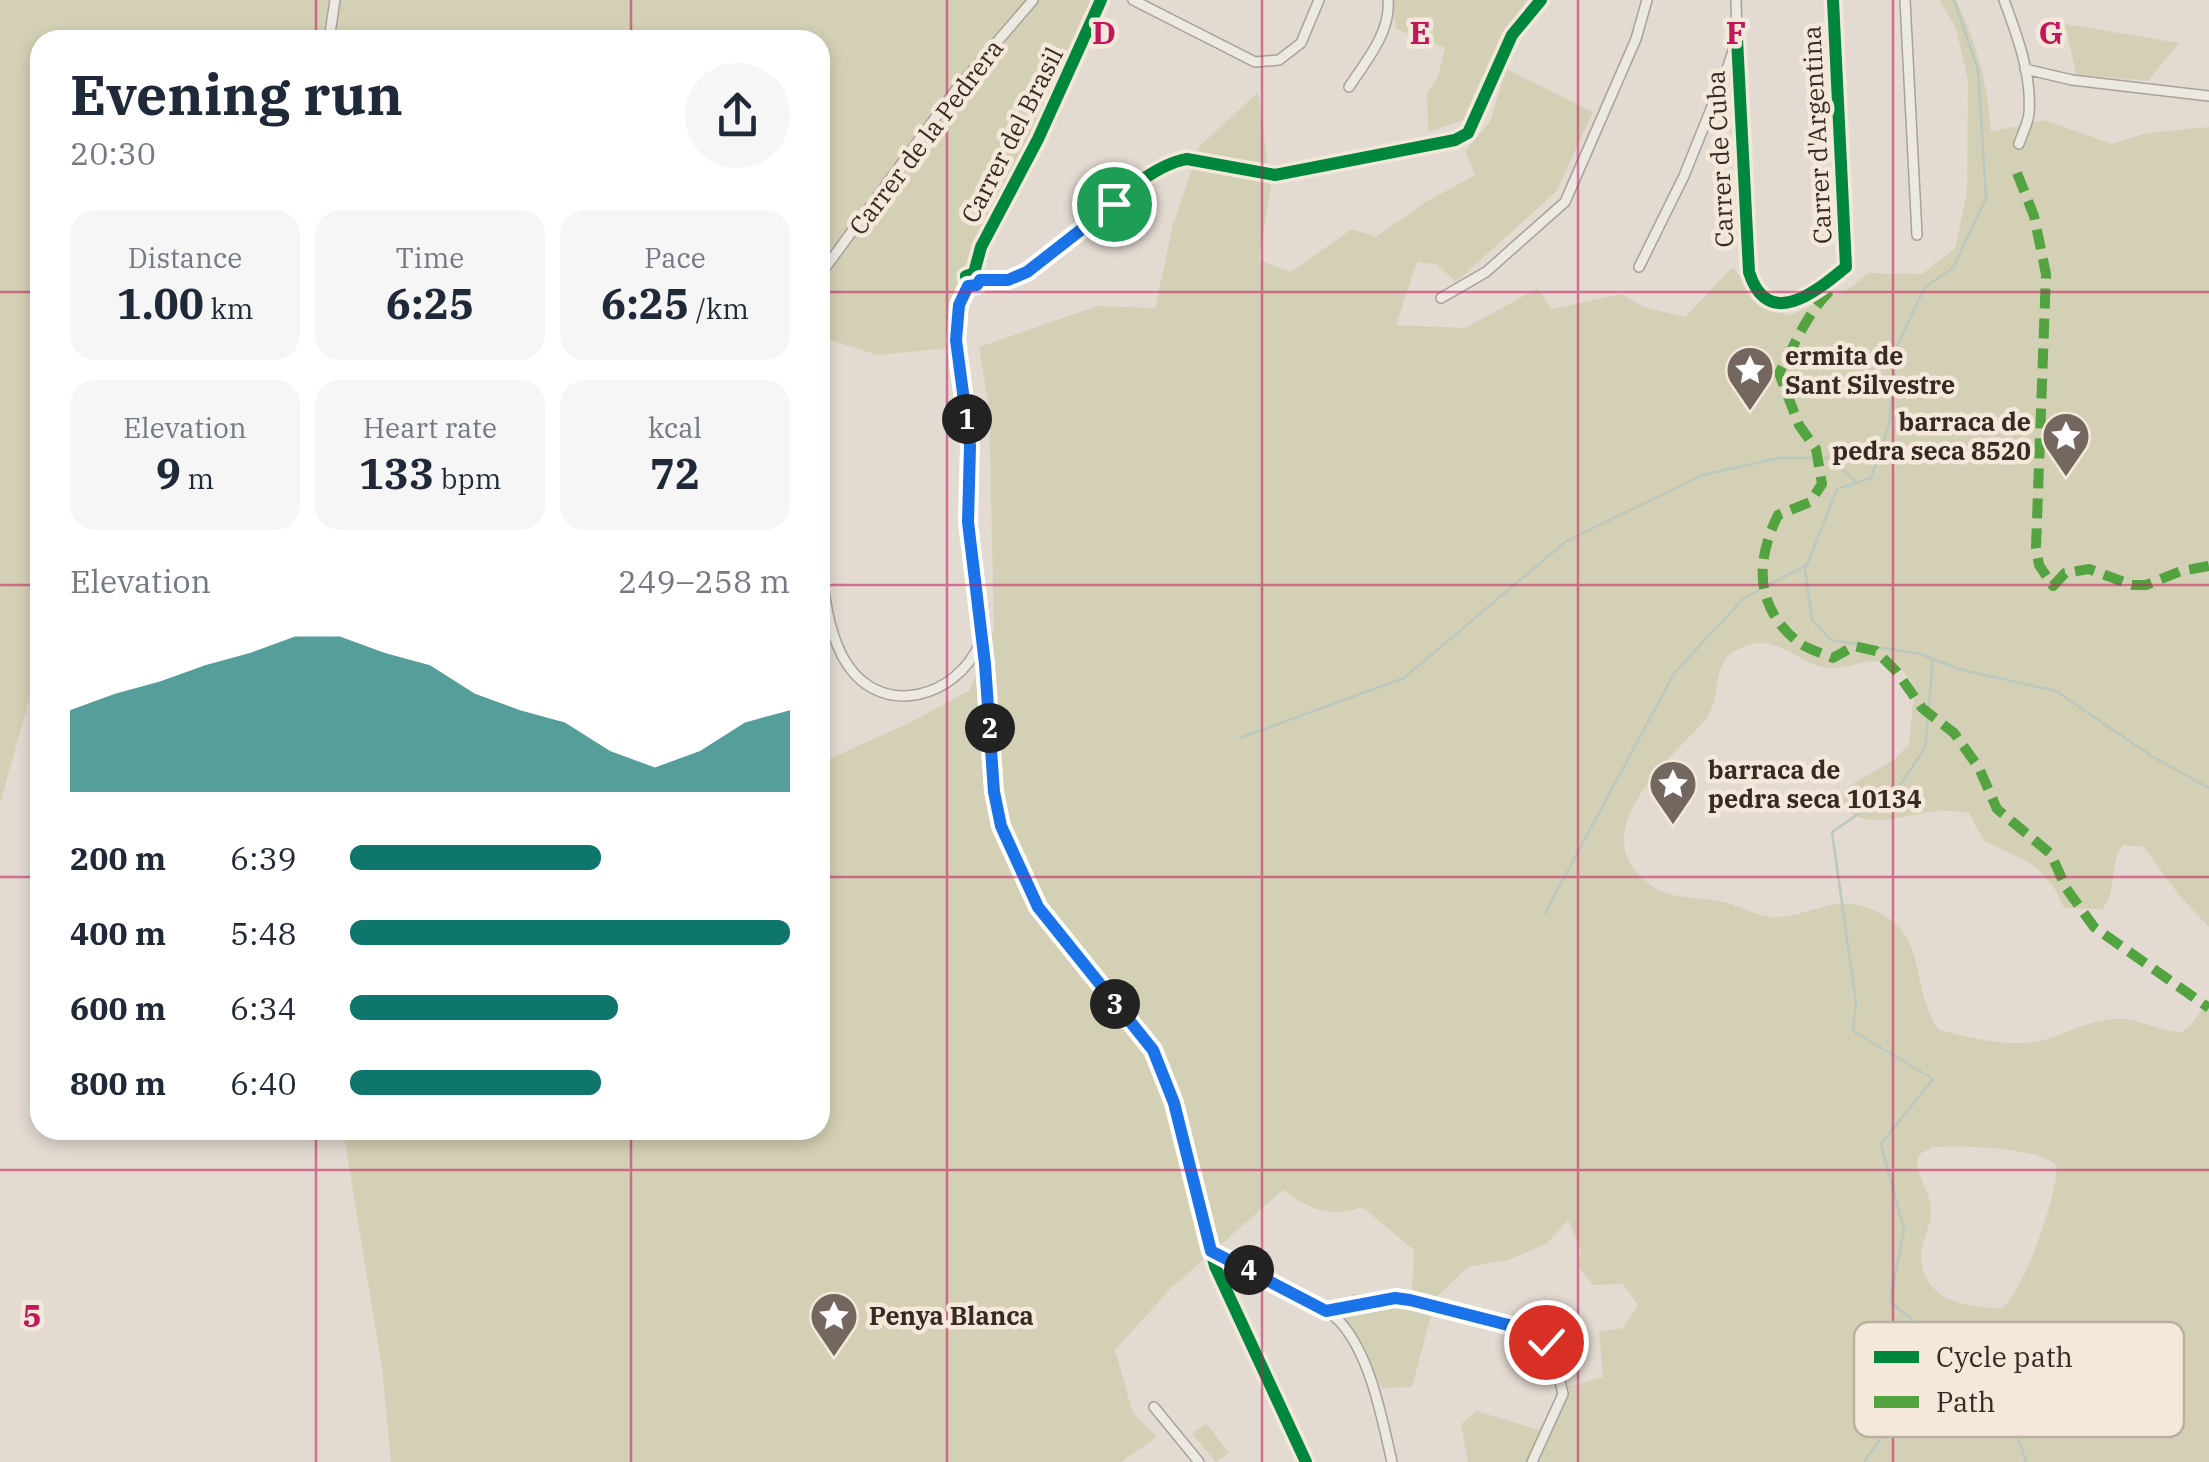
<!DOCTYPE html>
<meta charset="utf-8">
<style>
body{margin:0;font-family:"IBM Plex Serif",serif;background:#f6f6f7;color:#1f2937;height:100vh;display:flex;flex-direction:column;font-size:38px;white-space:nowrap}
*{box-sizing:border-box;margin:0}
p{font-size:32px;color:#747a83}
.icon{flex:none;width:55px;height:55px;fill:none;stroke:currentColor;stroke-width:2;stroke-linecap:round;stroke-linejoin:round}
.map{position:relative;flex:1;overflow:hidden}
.details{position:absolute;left:30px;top:30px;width:800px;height:1110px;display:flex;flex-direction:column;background:#fff;border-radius:30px;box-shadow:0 5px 15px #0003}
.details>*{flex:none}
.pin{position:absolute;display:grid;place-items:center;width:85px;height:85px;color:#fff;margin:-42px;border:5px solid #fff;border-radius:50%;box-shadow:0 2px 10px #0007}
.km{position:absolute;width:50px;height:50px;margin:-25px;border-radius:50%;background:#222;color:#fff;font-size:28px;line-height:50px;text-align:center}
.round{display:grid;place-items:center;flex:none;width:105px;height:105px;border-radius:52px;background:#f6f6f7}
.headline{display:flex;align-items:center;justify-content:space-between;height:170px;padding:0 40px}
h1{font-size:55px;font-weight:700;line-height:75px}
.figures{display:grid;grid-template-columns:repeat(3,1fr);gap:15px;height:170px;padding:10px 40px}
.figures div{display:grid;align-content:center;border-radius:25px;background:#f6f6f7;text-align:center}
.figures b{font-size:42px;font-weight:700}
.figures small{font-size:28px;font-weight:400}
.figures p{font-size:28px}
.chart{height:280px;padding:20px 40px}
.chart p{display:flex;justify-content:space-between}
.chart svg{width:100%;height:180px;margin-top:10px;fill:#0f766e;opacity:.7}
ul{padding:0 40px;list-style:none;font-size:32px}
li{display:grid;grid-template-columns:160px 120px 1fr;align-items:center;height:75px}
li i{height:25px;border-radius:12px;background:#0f766e}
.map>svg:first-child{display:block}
.green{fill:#d4d0b5;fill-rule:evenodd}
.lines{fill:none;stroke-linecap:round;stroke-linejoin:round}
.stream{stroke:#bbc8be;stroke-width:2.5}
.street-casing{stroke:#a9a19a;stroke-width:12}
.street{stroke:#ece8e2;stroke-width:9}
.quiet{stroke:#53a341;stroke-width:10;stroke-dasharray:20 10;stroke-linecap:butt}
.cycleway-casing{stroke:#f3e8d9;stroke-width:19}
.cycleway{stroke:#00873e;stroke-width:12}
.route-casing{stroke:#fff;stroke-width:20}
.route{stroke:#1a73e8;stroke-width:12}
.grid{fill:none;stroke:#c2185b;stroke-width:2.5;stroke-opacity:0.55}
.labels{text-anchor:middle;stroke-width:9;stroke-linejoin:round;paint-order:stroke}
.street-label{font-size:25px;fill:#382922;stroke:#f3e8d9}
.poi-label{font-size:25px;font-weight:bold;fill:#382922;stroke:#f3e8d9;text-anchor:start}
.key{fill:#f3e8d9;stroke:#bbafa2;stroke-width:2.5}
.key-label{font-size:28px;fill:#382922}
.grid-label{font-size:32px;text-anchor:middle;font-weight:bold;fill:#c2185b;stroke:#f3e8d9;stroke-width:9;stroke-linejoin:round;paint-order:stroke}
</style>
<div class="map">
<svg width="2209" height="1462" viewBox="0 0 2209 1462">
<rect width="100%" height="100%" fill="#e3dbd2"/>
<!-- green -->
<path class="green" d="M0,0H1098L950,310V348L877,355L827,339L820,340V40H40V615L31,693L0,804Z
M1392,0H1527L1490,60L1463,120L1428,132L1427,92L1438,77L1445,48L1396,29Z
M1939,0H1956C1978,47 1987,80 1991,132L2044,120L2112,144L2147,133L2209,127V927L2178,894L2144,847L2123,845C2108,864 2119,890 2102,909L2064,908C2047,865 2022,859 1984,841L1969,813C1959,812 1947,810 1936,811C1904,814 1861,835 1839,801L1844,789L1895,759L1909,744L1914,693L1911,681L1897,664C1888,663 1876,660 1867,662C1854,664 1844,669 1830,668C1795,665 1776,629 1739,649C1736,650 1729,654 1727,657C1712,676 1721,701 1705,720C1676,754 1593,822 1636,871C1642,878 1651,886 1659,890C1678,899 1699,897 1719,901C1738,904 1758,918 1777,917C1821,914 1840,888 1887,917C1926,941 1913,996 1939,1030C1968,1037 2009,1048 2039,1041C2064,1035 2086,1021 2113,1019C2138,1017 2156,1031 2181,1032L2191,1025L2209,999V1462H1468L1461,1424L1477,1411L1539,1430L1566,1387L1603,1377L1599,1332L1623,1328L1638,1305L1623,1284L1593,1285L1578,1267L1581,1250L1568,1220L1546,1244L1508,1260L1468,1267L1436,1297L1412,1387L1382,1388L1344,1317L1352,1294L1406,1293L1412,1290L1414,1250L1362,1207C1331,1219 1309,1209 1283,1190L1171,1288L1115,1350L1133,1413L1157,1437L1121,1462H391L382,1368L343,1130H820V745L829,759L909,723L970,690L994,628L989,408L979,347L1097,306L1155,308L1173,225L1199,147L1258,92L1271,186L1259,260L1291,272L1352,229L1376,237L1426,202L1475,175L1465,151L1490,122L1506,69L1593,112L1556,192L1456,282L1436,264L1417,262L1396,325L1465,328L1538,288L1551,309L1622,294L1644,307L1685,317L1733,267L1755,297L1789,316L1852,287L1868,273L1922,274L1955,248L1967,192L1968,80L1955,26ZM1933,1147C1962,1146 2035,1146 2056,1165C2060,1191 2022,1294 2002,1308C1963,1309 1916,1297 1922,1249C1924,1237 1931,1225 1931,1212C1932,1193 1917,1179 1917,1160L1920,1154Z
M2065,24L2179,43L2148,81L2076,74Z
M1206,1423L1229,1453L1216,1462L1192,1434Z"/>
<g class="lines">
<!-- stream -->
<path class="stream" d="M1954,0L1978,70L1986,198L1953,268L1925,287L1897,346L1889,425L1871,478L1837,489L1805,570L1812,620L1831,640L1921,654L1958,669L2056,691L2153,757L2209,788
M1240,738L1404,678L1565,542L1702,475L1779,458H1832L1856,482
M1545,913L1675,672L1744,598L1805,566
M1947,1348L1999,1376L2026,1462
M1864,1462L1946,1347L1890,1302L1904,1229L1881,1144L1933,1079L1853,1031L1856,1003L1832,832L1900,785L1925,748L1933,660"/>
<!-- street casing -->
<g class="street-casing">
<path id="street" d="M1101,0L1038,139L981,247L974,273L966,276L968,286L959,305L957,341L970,446L968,522L985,664L994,792L1001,826L1038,907L1153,1051L1174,1103L1215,1266L1306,1462
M1133,0L1255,62L1279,60L1301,43L1319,0
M1905,0L1917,235
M2004,0C2017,35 2032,75 2029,113C2028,124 2022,134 2019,144
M1737,39L1749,272C1768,332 1817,291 1846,267L1833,0
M329,40L335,0
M2025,69L2072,80L2209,96
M1349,87C1366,61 1391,32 1388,0
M1639,267L1684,176L1727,69L1737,39L1736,0
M974,273L980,280C997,281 1011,281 1027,272C1070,244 1140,166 1187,159L1275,175L1455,140L1468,133L1512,35L1541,0
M820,275L955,91L1033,0
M1441,298L1486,272L1565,202L1636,39L1647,0
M820,566C825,598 829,637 847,664C883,719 957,697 980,643
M1211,1251C1247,1269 1315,1294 1341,1323C1371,1357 1382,1419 1392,1462
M1326,1311L1395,1298L1432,1304L1539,1334L1554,1355L1563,1394L1532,1462
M1154,1407L1199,1462"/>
</g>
<!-- street -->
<use href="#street" class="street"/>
<!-- quiet -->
<path class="quiet" d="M2017,173L2034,216L2046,274L2036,547L2039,565L2053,586L2065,573L2089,569L2132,585H2146L2181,571L2209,566
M1830,291C1806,314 1795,345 1779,373L1799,425L1816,449L1822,484L1810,502L1778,515C1755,562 1755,607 1798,642C1807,649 1822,653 1833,658L1854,646L1876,651L1897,672L1922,708L1954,733L1979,768L1997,809L2051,854L2066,888L2094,927L2209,1008"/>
<!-- cycleway casing -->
<g class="cycleway-casing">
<path id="cycleway" d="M1101,0L1038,139L981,247L974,273L966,276L968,286L959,305L957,341L970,446L968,522L985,664L994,792L1001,826L1038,907L1153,1051L1174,1103L1215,1266L1306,1462
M1737,39L1749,272C1768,332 1817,291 1846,267L1833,0
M974,273L980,280C997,281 1011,281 1027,272C1070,244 1140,166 1187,159L1275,175L1455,140L1468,133L1512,35L1541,0"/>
</g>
<!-- cycleway -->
<use href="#cycleway" class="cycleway"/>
</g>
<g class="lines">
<!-- route casing -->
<g class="route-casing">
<path id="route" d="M1114,204L1027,272L1008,280H980L977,285L968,286L959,305L956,340L970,446L968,522L985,664L994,792L1001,826L1038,907L1153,1050L1174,1103L1211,1251L1326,1311L1395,1298L1410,1300L1532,1331L1546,1342"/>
</g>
<!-- route -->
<use href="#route" class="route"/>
</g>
<!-- grid -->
<path class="grid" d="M316,0V40M631,0V40M947,0V1462M1262,0V1462M1578,0V1462M1893,0V1462M0,292H40M820,292H2209M0,585H40M820,585H2209M0,877H40M820,877H2209M316,1130V1462M631,1130V1462M0,1170H2209"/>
<!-- icons -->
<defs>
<g id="sight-pin" transform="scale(2.5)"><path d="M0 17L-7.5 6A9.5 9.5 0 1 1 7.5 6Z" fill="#746760" stroke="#f3e8d9"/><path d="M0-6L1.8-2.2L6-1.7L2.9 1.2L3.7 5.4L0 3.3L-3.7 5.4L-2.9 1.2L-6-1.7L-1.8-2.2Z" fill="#fff"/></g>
</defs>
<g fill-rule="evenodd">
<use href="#sight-pin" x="1750" y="370"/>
<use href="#sight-pin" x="2066" y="436"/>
<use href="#sight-pin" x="1673" y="784"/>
<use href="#sight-pin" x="834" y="1316"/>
</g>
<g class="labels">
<!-- street labels -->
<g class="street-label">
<text transform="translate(1012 135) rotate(-63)" y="9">Carrer del Brasil</text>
<text transform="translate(1817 135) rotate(-93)" y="9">Carrer d'Argentina</text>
<text transform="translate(926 137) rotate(-53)" y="9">Carrer de la Pedrera</text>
<text transform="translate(1720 159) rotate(-93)" y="9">Carrer de Cuba</text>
</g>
<!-- poi labels -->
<g class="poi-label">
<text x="1785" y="365">ermita de<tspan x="1785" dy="29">Sant Silvestre</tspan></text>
<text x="2031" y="431" text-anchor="end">barraca de<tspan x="2031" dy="29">pedra seca 8520</tspan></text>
<text x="1708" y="779">barraca de<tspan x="1708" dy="29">pedra seca 10134</tspan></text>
<text x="869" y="1325">Penya Blanca</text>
</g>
</g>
<!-- legend -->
<rect x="1854" y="1322" width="330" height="115" rx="15" class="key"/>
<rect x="1874" y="1351" width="45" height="12" fill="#00873e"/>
<rect x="1874" y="1396" width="45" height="12" fill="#53a341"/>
<g class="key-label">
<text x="1936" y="1367">Cycle path</text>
<text x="1936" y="1412">Path</text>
</g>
<g class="grid-label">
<text x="1104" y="44">D</text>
<text x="1420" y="44">E</text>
<text x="1736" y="44">F</text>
<text x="2051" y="44">G</text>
<text x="32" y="1327">5</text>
</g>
</svg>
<div class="pin" style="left:1114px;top:204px;background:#1e9e55"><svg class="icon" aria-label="arrive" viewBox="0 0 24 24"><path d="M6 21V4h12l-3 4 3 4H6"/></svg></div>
<div class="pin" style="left:1546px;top:1342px;background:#d93025"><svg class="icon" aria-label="check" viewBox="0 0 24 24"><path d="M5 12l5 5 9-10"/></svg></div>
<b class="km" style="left:967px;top:419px">1</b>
<b class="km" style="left:990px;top:728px">2</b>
<b class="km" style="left:1115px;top:1004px">3</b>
<b class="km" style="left:1249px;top:1270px">4</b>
<section class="details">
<div class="headline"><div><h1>Evening run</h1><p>20:30</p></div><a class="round"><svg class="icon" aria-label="share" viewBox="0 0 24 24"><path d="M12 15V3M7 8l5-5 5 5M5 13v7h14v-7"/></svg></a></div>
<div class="figures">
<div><p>Distance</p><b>1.00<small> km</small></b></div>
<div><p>Time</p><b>6:25</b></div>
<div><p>Pace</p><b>6:25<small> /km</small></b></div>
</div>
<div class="figures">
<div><p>Elevation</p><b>9<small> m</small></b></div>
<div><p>Heart rate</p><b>133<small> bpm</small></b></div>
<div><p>kcal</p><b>72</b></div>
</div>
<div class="chart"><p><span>Elevation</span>249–258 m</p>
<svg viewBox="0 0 160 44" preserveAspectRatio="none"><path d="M0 44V24L10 20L20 17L30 13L40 10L50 6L60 6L70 10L80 13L90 20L100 24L110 27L120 34L130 38L140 34L150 27L160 24V44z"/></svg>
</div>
<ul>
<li><b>200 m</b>6:39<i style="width:57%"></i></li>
<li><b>400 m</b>5:48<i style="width:100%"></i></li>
<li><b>600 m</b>6:34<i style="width:61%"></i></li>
<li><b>800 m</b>6:40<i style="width:57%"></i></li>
</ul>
</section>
</div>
